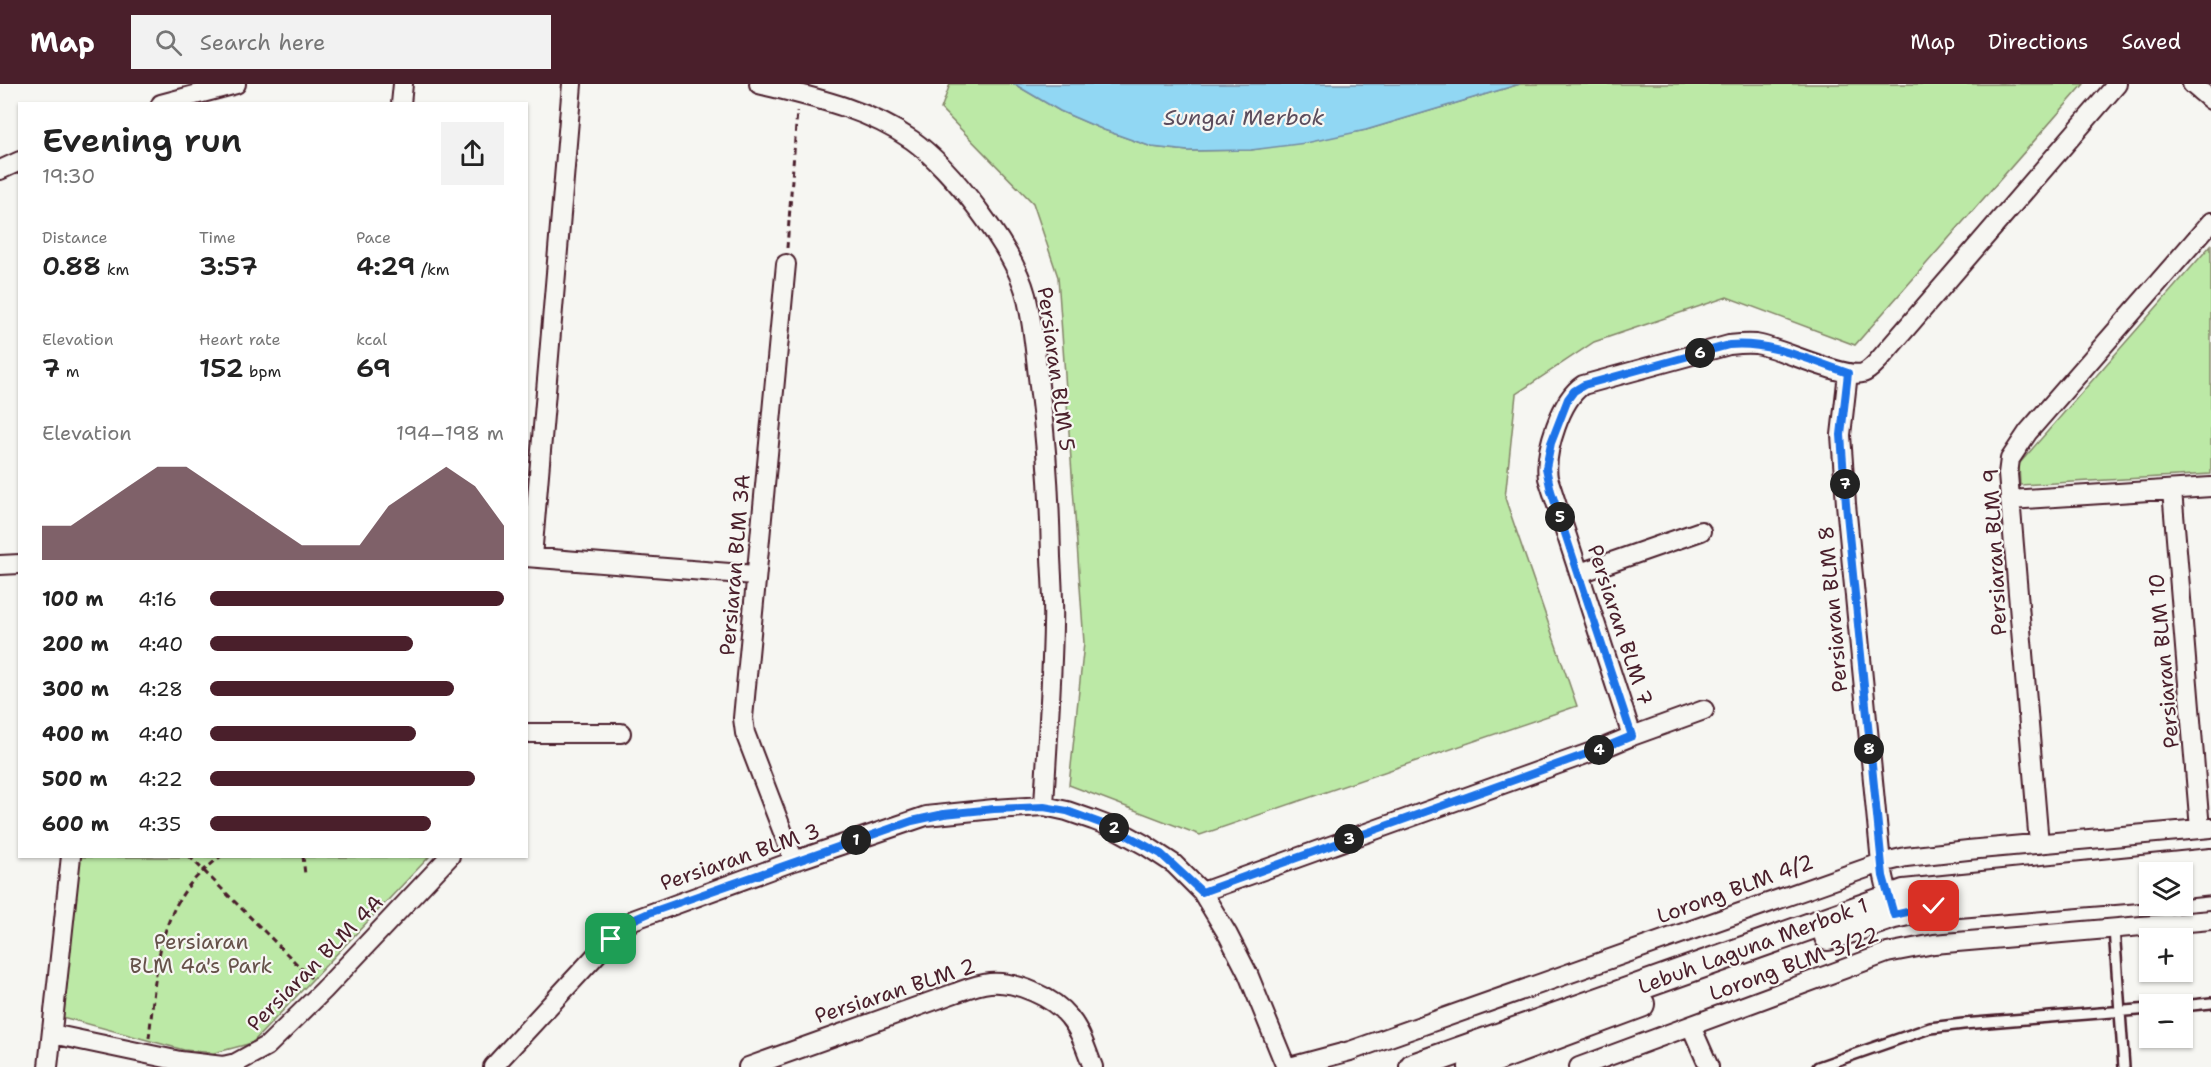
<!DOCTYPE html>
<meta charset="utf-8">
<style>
body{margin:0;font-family:"Shantell Sans",sans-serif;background:#f2f2f2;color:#222;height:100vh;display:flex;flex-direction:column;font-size:22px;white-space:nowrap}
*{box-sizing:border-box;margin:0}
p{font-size:20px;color:#767676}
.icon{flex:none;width:33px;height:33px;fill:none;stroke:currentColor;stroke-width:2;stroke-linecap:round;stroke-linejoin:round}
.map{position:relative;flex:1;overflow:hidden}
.side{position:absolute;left:18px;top:18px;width:510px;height:756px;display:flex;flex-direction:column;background:#fff;border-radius:0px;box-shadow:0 2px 4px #0004}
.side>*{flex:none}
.controls{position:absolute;left:2139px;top:778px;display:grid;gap:12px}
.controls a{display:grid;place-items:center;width:54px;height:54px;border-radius:0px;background:#fff;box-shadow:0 2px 4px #0004;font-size:30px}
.pin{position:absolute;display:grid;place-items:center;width:51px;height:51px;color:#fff;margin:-26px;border-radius:12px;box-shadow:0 3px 9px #0006}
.km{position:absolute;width:30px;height:30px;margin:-15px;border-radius:50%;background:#222;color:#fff;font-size:16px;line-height:30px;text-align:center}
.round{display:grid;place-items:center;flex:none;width:63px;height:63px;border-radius:0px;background:#f2f2f2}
.head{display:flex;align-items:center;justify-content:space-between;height:102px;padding:0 24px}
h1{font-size:33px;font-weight:600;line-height:45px}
.stats{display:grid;grid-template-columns:repeat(3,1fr);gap:9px;height:102px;padding:6px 24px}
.stats div{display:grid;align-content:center}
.stats b{font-size:26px;font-weight:600}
.stats small{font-size:16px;font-weight:400}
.stats p{font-size:16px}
.chart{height:168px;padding:12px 24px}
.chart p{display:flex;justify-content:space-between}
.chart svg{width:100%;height:108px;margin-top:6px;fill:#4a1f2b;opacity:.7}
ul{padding:0 24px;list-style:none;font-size:20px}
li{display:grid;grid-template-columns:96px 72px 1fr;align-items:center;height:45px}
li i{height:15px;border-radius:8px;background:#4a1f2b}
header{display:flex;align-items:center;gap:36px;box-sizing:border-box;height:84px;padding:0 30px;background:#4a1f2b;color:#fff}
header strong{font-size:28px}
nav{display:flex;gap:33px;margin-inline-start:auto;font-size:21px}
.search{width:420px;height:54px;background:#f2f2f2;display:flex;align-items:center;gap:15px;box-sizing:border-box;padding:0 21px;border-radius:0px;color:#767676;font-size:22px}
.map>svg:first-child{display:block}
.green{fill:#bce9a6;stroke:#838468;stroke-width:1.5}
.water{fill:#91d7f3;stroke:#758da3;stroke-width:1.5}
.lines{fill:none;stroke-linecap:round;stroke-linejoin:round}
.lane-casing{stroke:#4a1f2b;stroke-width:14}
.street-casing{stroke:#4a1f2b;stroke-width:22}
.secondary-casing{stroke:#4a1f2b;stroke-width:30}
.path{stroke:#4a1f2b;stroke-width:3;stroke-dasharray:6 4.5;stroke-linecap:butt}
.lane{stroke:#f6f6f2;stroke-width:9}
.street{stroke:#f6f6f2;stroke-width:18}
.secondary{stroke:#f6f6f2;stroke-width:26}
.route-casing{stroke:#fff;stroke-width:12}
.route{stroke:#1a73e8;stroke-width:8}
.labels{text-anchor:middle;stroke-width:4.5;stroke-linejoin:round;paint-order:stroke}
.street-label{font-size:21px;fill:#4a1f2b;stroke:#f6f6f2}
.park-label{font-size:21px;fill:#66524a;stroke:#f6f6f2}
.water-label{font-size:22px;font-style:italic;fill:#5c4d5d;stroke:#f6f6f2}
</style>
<header>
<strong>Map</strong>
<div class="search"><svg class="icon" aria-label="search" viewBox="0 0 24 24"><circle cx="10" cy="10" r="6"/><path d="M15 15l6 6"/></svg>Search here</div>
<nav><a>Map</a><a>Directions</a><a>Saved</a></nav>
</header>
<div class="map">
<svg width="2211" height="983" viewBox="0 0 2211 983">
<rect width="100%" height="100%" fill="#f6f6f2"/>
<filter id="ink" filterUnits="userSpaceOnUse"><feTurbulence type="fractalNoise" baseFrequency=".0167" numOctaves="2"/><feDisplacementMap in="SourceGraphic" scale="12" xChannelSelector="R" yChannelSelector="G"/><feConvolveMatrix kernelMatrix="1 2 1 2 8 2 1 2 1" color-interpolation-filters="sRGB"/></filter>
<g filter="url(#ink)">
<!-- green -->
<path class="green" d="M950,0H1014L1060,27L1104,46L1152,63L1188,67L1251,66L1366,46L1520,0H2084L1855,261L1727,213L1594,258L1516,310L1505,414L1577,622L1200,751L1069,701L1084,559L1058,193L1033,119L941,25Z
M2211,161V390L2020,401L2019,380Z
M79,773H429L252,959L214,969L184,966L62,933Z"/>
<!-- water -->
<path class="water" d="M1014,0H1520L1366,46L1306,59L1251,66L1188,67L1152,63L1104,46L1060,27Z"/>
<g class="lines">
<!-- lane casing -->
<g class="lane-casing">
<path id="lane" d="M2114,845L2124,983
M2182,922L2211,919
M1818,983L1930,944L1963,940L2150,925"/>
</g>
<!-- street casing -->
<g class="street-casing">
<path id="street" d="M759,0C812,13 866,24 912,56C950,83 1014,165 1026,211C1034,243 1036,278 1040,310C1047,364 1050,419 1051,473C1052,496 1054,519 1053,541C1052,602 1047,662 1044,722
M2192,0L2211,16
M161,20L236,0
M401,20L403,0
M0,86L20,77
M786,180L743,634L745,649L794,777
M1848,289L1841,351L1846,420L1881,779L1891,824
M2172,406L2200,745
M2010,416L2211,403
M526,473L755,491
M532,473L572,0
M0,481L20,480
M1580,489L1701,447
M526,649H621
M1632,652L1704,626
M2039,760L2008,390L2010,375L2028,348L2211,138
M1202,808L1603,664L1632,652L1548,394C1544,368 1561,315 1583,301L1729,261C1738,260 1747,259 1756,260C1781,264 1843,295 1863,289C1869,287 1874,281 1878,277L2117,0
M1691,942L1709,983
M52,950L180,977L223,982L236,979L267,962L324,906L450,772
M48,983L71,772
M493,983L611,855L633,836L794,777L926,732L994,725L1044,722L1067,727L1093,736L1114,744L1145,761L1174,780L1202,808L1228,851L1248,890L1286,983
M748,983L955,909C966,905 978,900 990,899C1016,897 1053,913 1069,933C1081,947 1086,966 1093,983
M1290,983L1350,967L1881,779L1906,773L1968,766L2211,744
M1579,983L1887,869L1934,860L2211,836"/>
</g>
<!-- secondary casing -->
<g class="secondary-casing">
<path id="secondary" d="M2182,801L2211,798
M1828,853L1894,831L1934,822L2150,804
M1413,983L1904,809L2211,778
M1472,983L1641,920"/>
</g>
<!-- path -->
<path class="path" d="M787,164L797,27
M189,772L311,894
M303,772L305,791
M149,954C155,903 155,847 187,804C196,792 209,782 221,772"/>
<!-- lane -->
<use href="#lane" class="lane"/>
<!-- street -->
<use href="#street" class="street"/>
<!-- secondary -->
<use href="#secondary" class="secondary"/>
</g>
</g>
<g class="lines" filter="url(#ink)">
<!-- route casing -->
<g class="route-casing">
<path id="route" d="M611,855L633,836L649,829L912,737L944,730L994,725L1044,723L1067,727L1114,744L1161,770L1202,808L1603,664L1632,652L1551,407L1546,384L1551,359L1568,315L1574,307L1584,301L1729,261C1769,257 1809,276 1848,289L1841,351L1846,420L1883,792L1894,831L1934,822"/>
</g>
<!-- route -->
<use href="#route" class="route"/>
</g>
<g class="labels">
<!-- street labels -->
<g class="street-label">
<text transform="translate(1056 285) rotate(82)" y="7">Persiaran BLM 5</text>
<text transform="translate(1995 468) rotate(-93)" y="7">Persiaran BLM 9</text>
<text transform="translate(735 481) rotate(-85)" y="7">Persiaran BLM 3A</text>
<text transform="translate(1833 525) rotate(-95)" y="7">Persiaran BLM 8</text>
<text transform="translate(1620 541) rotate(72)" y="7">Persiaran BLM 7</text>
<text transform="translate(2164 577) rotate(-95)" y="7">Persiaran BLM 10</text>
<text transform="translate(740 773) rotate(-19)" y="7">Persiaran BLM 3</text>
<text transform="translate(1735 805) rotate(-20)" y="7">Lorong BLM 4/2</text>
<text transform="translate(1753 862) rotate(-20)" y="7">Lebuh Laguna Merbok 1</text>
<text transform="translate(315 879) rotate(-45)" y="7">Persiaran BLM 4A</text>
<text transform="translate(1794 880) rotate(-20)" y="7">Lorong BLM 3/22</text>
<text transform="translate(895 907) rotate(-18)" y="7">Persiaran BLM 2</text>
</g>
<!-- park labels -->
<g class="park-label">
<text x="201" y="865">Persiaran<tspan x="201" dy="24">BLM 4a's Park</tspan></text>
</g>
<!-- water labels -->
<g class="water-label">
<text x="1244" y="41">Sungai Merbok</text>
</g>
</g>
</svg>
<div class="controls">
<a><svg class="icon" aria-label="layers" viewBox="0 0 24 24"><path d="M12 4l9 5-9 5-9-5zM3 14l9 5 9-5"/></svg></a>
<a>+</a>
<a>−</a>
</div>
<div class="pin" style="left:611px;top:855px;background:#1e9e55"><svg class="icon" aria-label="arrive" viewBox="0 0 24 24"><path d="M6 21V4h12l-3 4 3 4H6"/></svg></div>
<div class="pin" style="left:1934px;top:822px;background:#d93025"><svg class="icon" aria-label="check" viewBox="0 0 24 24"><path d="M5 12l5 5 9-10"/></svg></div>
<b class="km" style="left:856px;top:756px">1</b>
<b class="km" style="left:1114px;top:744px">2</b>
<b class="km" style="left:1349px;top:755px">3</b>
<b class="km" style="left:1599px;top:666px">4</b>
<b class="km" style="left:1560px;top:433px">5</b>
<b class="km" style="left:1700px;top:269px">6</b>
<b class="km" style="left:1845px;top:400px">7</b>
<b class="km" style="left:1869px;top:665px">8</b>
<section class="side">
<div class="head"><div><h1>Evening run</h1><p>19:30</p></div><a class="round"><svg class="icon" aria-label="share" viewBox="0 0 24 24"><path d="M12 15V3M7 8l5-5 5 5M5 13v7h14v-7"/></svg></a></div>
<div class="stats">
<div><p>Distance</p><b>0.88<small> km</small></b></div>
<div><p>Time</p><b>3:57</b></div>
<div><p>Pace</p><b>4:29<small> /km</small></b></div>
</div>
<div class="stats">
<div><p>Elevation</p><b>7<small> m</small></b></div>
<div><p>Heart rate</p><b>152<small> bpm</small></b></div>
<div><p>kcal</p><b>69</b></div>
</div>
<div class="chart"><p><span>Elevation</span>194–198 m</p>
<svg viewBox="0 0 160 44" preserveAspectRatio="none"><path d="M0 44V30L10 30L20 22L30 14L40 6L50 6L60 14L70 22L80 30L90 38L100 38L110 38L120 22L130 14L140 6L150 14L160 30V44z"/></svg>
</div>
<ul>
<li><b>100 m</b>4:16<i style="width:100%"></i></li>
<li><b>200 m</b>4:40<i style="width:69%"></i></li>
<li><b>300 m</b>4:28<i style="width:83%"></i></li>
<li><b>400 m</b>4:40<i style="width:70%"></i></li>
<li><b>500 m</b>4:22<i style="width:90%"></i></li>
<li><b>600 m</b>4:35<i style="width:75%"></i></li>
</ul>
</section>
</div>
